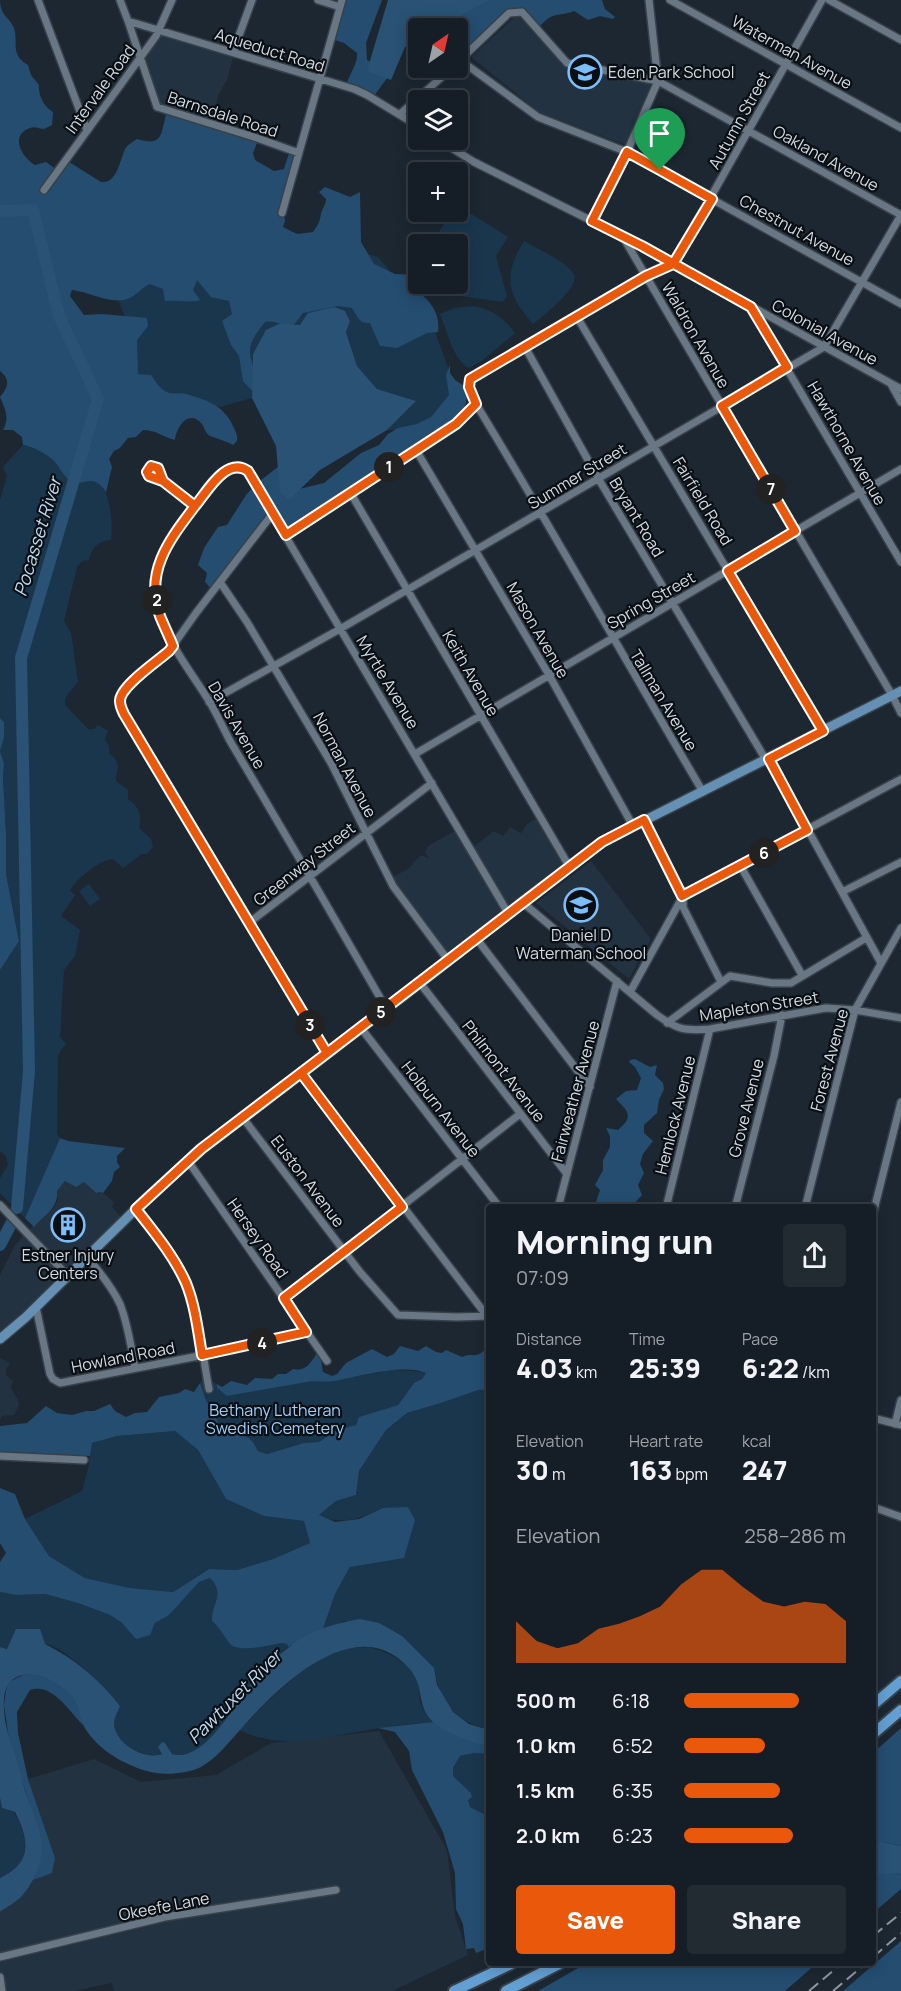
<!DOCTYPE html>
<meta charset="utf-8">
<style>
body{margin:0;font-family:Manrope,sans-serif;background:#222a32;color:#f1f3f6;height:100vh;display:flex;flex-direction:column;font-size:22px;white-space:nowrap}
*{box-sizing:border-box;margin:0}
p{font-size:20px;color:#9da2a7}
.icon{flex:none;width:33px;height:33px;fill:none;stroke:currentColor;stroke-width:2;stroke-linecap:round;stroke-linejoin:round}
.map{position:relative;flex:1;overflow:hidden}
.panel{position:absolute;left:486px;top:1204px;width:390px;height:762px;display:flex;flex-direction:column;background:#151d26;border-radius:6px;box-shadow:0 3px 15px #0003,0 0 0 2px #343b43}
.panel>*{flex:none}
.needle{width:39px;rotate:34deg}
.controls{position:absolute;left:408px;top:18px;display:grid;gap:12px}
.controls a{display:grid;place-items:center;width:60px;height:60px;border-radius:6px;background:#151d26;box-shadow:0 3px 15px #0003,0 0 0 2px #343b43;font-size:30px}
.pin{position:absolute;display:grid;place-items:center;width:51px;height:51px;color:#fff;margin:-62px -26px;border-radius:50% 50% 50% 0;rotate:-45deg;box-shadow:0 0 6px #0007}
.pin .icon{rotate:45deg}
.km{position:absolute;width:30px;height:30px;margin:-15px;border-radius:50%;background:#222;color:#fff;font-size:16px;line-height:30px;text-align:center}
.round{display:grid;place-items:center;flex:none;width:63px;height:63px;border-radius:6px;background:#222a32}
.headline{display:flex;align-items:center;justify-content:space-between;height:102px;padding:0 30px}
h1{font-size:33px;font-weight:800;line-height:45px}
.stats{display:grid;grid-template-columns:repeat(3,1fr);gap:9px;height:102px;padding:6px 30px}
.stats div{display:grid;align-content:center}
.stats b{font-size:26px;font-weight:800}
.stats small{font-size:16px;font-weight:400}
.stats p{font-size:16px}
.chart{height:168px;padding:12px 30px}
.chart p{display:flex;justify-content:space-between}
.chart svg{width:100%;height:108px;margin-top:6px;fill:#ea580c;opacity:.7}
.action{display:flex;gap:12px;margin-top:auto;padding:12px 30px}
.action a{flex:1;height:69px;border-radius:6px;background:#ea580c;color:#fff;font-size:24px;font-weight:800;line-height:69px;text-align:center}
.action a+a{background:#222a32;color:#f1f3f6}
ul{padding:0 30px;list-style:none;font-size:20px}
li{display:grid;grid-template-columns:96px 72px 1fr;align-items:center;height:45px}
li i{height:15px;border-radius:8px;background:#ea580c}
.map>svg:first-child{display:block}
.built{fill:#223241}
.green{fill:#1a364d}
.forest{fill:#244d70}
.water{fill:#295274}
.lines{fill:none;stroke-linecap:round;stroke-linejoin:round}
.river{stroke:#295274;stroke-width:12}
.minor-casing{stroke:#374149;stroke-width:10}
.major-casing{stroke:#374149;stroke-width:12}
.highway-casing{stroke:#374149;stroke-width:14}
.minor{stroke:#697683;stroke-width:7}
.major{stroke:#658fb3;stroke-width:9}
.highway{stroke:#639fd3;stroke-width:10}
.rail{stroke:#8f98a1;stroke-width:2;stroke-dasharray:12 6;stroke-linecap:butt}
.route-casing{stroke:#fff;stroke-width:12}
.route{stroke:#ea580c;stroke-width:8}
.labels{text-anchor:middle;stroke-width:4.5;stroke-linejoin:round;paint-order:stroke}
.street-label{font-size:16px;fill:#d3dbe2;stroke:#0a0f14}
.poi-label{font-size:16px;fill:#d3dbe2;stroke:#0a0f14}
.park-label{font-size:16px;fill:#9ccffd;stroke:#0a0f14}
.water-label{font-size:18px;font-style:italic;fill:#c2dbf2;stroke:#0a0f14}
</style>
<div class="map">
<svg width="901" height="1991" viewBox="0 0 901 1991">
<rect width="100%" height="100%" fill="#1c2732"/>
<!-- built -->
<path class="built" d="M516,16L524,19L561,62L654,83L626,145L539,112L471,57Z
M159,32L234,54L227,80L218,96L212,124L156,108L139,59Z
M537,818L570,866L448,960L388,879L408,869L421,855L429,858L425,852L428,846L458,829L472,848L494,831L503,836L510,827L521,833L527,824Z
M591,861L651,939L629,979L536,903Z
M65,1181L84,1182L96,1193L100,1192L103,1193L114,1202L112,1207L124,1220L0,1338V1275L15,1245L44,1214L54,1208L58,1200L57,1191Z
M0,1358L10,1363L6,1370V1375L13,1381L11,1388L18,1400L19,1405L14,1415L2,1416L0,1420Z
M379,1731L447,1850L455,1916L468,1955L392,1991H114L112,1983L74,1991H0V1912L22,1896L33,1880L52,1872L55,1858L28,1779L94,1759L141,1782L216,1775L271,1743Z"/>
<!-- green -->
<path class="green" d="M458,209L473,215L508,237L496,256L507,296L503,302L460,296L458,244H432L451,212H458Z
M231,214L378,257L404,288L427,310L454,384L440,414L411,430H387L416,401L377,389L357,366L346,331L350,321L345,311L301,325L281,323L253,354L252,398L220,407L129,386L132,336L111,280Z
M524,241C535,248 570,263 574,275C579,288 543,316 533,324C508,296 502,276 524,241Z
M473,306C492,309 504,318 515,333L483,360L469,368C454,362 446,328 440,314L454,308Z
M23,445C32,446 45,454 52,459C58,464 61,472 67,478C76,487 83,479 93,480C111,483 113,526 111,540C98,540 91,549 89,560L82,561L77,567L64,621L71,633L78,682L65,698V705L88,729H94L98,725L108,731L105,739L109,746V753C123,765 116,766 116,781L128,790V799C139,807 142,814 139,828L151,839L153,847L147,854H142L123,868L113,859C101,859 74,880 70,891L75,895L61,916L80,930L75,956L64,970L60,1037L66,1044L62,1048L58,1056L57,1134L60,1138L25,1218L0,1193V1178L8,1165L6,1156L0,1151V970L19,940L6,874V833L3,779L4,764L0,751L4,738V722L0,718V500L7,476L3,467Z
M89,884L100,899L90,906L79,891Z
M392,1370L415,1371L426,1373L422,1379L414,1383L398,1405L360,1417L356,1425L337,1430L319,1442L304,1443L267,1454L258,1451L253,1442L245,1435L232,1433L220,1425L206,1400L200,1383L205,1378L217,1384V1388L227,1396L302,1383L319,1379L332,1381Z
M478,1389H489V1730C454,1720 440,1704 434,1668L423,1659L345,1621L323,1629L335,1594L383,1508C358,1519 344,1525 318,1516L336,1501L356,1495L359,1471L386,1430L407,1413L441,1403Z
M175,1431L198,1450L226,1499L264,1516L304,1521L310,1543L273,1559L237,1570L208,1569L173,1592L130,1588L85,1578L49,1556L25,1519L82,1491L89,1465L91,1443L117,1436Z
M210,1578C226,1595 211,1603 212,1621L221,1630L231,1645L247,1648L282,1643L287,1644L288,1647C277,1658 265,1668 255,1680C237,1700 206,1764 172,1754L165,1743L162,1754C146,1759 120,1746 115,1729C112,1721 117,1713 120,1706C107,1690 64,1644 43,1644C28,1644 14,1651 0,1647V1592L16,1595L45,1594L78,1603L110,1615L122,1623L151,1629L155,1623L169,1614L199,1582Z
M368,1647C389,1652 413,1663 419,1687C420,1691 419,1697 420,1701C422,1709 429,1716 433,1722C411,1724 389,1726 368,1730C324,1737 282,1751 239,1730C263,1706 310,1656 344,1649C351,1647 360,1648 368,1647Z
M474,1753L489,1754V1820L486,1815L470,1807L468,1800L471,1793L453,1776V1768L460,1756Z
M0,1798L2,1808L14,1812C29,1840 33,1862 0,1878Z"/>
<!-- forest -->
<path class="forest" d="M342,0H382L366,43L367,60L382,69L388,77L373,97L347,83C350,73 358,63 357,53L344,43L332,39Z
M478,0H602L605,9L615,17L613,19L600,16L588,20L574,11C554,18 555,10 538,28L526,15L509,13L459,59L458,57V28H435Z
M0,1C1,16 8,16 13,26C20,39 8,54 28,65L31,75L39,85C38,95 44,107 53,112L52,125C49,126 47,128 44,129C38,129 35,126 30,128C9,136 22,157 35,165L46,162L57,170L66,160L101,182C117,184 120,160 125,149C127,145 134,141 137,139C165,147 160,133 167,112L259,138L253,153L255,160L274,171L284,169L290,150L298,153L284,211L285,221L283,227L297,234L313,232C319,223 319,223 321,214C322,208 326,205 326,199L319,192L325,187L350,197L360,192L361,242L374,264L395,274L418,275V280L413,288C428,298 441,312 438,332L427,333L397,348L380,346L370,323C359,324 357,316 352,308L338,306L303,313L293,326C283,326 275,320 265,322C247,345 246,349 257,376L252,391L243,381L239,356L231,345L222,321L232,314L229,301L211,297L197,280L193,290L200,300C194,303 175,300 165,301L163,289L150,284C142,287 138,294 130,298C111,306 91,292 72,290L70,296L84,315L102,314L147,318L148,326L137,340L138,374L151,375C155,381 160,389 167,392C173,395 180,392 186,394C206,400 223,405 232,424C235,431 238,434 237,441L233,445C226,441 218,439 210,436C205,433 205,428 202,424C189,408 176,427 175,440C163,437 156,430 143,430L136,437L128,438L120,448L114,451L109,459L112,467L106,492C91,469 82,491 68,479C62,474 59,466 53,460C46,454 32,446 23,445L22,437L13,430H3C10,417 5,409 0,397C8,387 11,380 0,371Z
M450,365V373L455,380L469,389L463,415L287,534L275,516L213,591L205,582L207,573L198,565L204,548L218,527L227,525L246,495L256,484L283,463L295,490L324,483L361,453L379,445L388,434L398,428L417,424L431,417L449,395L446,375Z
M0,718L4,722V738L0,751L4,764L3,779L6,833V874L19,941L0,970Z
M635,1059L650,1067L657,1065L655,1075L663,1083L664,1089L659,1100L657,1113L644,1125V1133L653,1141L643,1154L640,1164L644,1173L638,1185L642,1195L631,1207H592L596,1202L600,1190L595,1185L603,1170V1160L610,1147V1136L606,1128L618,1130C635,1116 627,1111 616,1099L626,1091L637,1090L641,1078L635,1067L629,1062L630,1060Z
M60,1138L68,1141L125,1148L117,1156V1162L120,1167L114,1172L112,1181L103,1193L100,1192L96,1193L84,1182L76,1187L65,1181L57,1191C59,1208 44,1215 34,1227L25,1218Z
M400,1346L418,1351L426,1346L436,1352L442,1353L446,1350L462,1357C473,1352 476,1360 486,1348H489V1389L478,1390L441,1403L407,1413L386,1430L359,1471L356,1495L336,1501L319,1515L335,1522L359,1519L383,1508L408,1507L415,1520L404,1558L350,1567L335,1594L323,1629L288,1647L287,1644L282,1643C270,1645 239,1653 230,1644C224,1636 220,1628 212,1621C211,1603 226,1595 210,1578L199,1582L169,1615L155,1623L150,1635L136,1639L122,1623L110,1615L78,1603L45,1594L16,1595L0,1592V1562L6,1553L0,1543V1488L15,1494L25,1519L49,1556L85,1578L130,1588L173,1592L209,1569L237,1570L273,1559L310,1543L304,1521L264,1516L226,1499L198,1450L175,1431L117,1436L92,1443L90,1456L0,1453V1426L27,1423L46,1406L57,1413L72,1415L86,1411H94L110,1404L115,1411L126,1417L135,1413L147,1412L159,1397L179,1393L185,1389L194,1392L200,1383L206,1400L220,1425L232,1433L245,1435L253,1442L258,1451L267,1454L304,1443L319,1442L337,1430L356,1425L359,1417L398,1405L414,1383L422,1379L426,1373C403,1363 358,1377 334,1381C321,1383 315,1379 302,1383L227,1396L217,1388V1384L222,1387L231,1381L247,1385L255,1378L272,1379L278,1374H286L293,1369C306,1372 311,1362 317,1353L320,1356L323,1372L332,1376L337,1374L346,1363L372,1349L387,1357L394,1354Z
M30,1674C50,1676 74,1690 81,1710C82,1714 82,1720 83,1725C69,1711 52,1682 30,1690L17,1712L18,1733L28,1779L55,1858L52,1873L33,1880L38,1866L42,1844L9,1739L4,1705L6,1690L9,1682L23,1675Z
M433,1722L449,1732L489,1748V1754L474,1753L460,1756L453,1768V1776L471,1793L472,1797L468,1800L470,1807L486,1815L489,1820V1948L476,1953L474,1948L466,1949L463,1924L456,1909L455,1873L443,1832L412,1770L409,1751L395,1732L378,1728Z
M901,1728V1846L883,1842H873V1753Z
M881,1873H896L901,1875V1889L873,1913V1875Z
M901,1941V1991H843Z
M585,1964H816L785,1991H538Z"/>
<!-- water -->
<path class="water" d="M388,0H489L438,28H418V39L405,47L391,80L367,71Z
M334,307L345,311L350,321L346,332L357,366L377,389L416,401L387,430L320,470L289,500L280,492L276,446L252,398L253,354L266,330L281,323L300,325L308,313Z
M360,1619L379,1623L402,1636L434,1668L437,1685L453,1712L469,1724L489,1730V1748C473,1742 443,1733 432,1721C422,1710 422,1702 419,1688C416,1671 399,1656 383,1650C332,1632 271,1695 240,1730C228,1743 217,1758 201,1767C187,1774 162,1776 147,1771C131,1767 108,1755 96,1742C92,1738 85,1730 83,1724C79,1715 80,1707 74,1699C62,1682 24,1662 8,1685C2,1694 4,1710 5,1720C8,1736 13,1749 18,1764C22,1775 23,1787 28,1799C33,1813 39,1827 42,1842C44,1859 34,1883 22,1896C16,1902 7,1907 0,1912V1878C33,1862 29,1840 15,1812L2,1808L0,1798V1647L7,1649L16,1629H40L45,1644C75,1659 100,1680 120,1706C117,1714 112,1721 115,1729C120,1746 146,1760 162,1754L158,1747L162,1742L165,1743L172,1754C205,1764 237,1700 254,1680C264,1669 276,1657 288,1648C307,1631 336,1623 360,1619Z
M873,1842H883L901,1846V1875L896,1873L873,1875Z"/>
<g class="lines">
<!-- river -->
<path class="river" d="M0,211L33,210L59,316L98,399L21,658L29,1071L17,1208
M0,1245L11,1224"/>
<!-- minor casing -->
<g class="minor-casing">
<path id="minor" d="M38,0L87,130
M120,0L128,21L354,89L367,95L418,126
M318,0L340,7
M670,0L901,128
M829,0L901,40
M128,21L157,107L257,138L299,153
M233,52L252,0
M460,60L538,117L627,152L901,304
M458,62L509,13L522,12L567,63L658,81L901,215
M400,114L452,68
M439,140L474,162L642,246L901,389
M44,190L156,36L172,0
M282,213L342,0
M592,221L627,152L658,81L649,0
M623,237L892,695L901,713
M751,308L901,562
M577,317L823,731
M525,347L598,478L766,760
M891,384L901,402
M476,404C554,532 627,663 703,792
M416,450L549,675L633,826
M163,481L158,468L153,466L148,468L147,472L149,476L163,481L195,505
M350,492L569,866
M273,513L196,613L169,651L126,688L119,698L124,714L327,1053
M286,535L455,424L476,404L469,387L470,379L646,276L673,264L822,0
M220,582L247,622L331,763L393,886L448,960
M209,702L340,629L824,347L901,215
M415,754L901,469
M769,759L881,963
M644,820L683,896V907L721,982
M740,865L802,975
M842,892L901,862
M522,902L657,1015C678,1030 684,1031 710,1029L826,1008L855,1010L901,1018
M250,922L432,783
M476,938L590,1087
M420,983L567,1174
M630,992L683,896L901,779
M386,1008C335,919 283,830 230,741C223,728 217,714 209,701C189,668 158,633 156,592C154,553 181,522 205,494C215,481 230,459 247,471L508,913
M667,1023L730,976L772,983H791L866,938
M361,1028L500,1208
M301,1073L487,1316
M243,1118L360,1272L398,1315L457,1317L489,1316
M188,1161L327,1361
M0,1205L68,1276
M558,1208L617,981
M666,1208L710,1029
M735,1208L774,1056L782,1015
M805,1208L855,1010L901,928
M136,1209C154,1231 173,1255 185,1281C200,1314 202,1354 209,1389
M873,1214L901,1102
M87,1257C99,1271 112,1287 120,1304C128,1324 131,1347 135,1368
M284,1298L520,1114
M36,1307L50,1374L53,1379L60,1383L245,1347L306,1332
M873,1418L901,1425
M895,1424L901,1400
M0,1456L84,1460
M873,1507L901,1517
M0,1957L165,1917L336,1890
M0,1977L2,1991"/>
</g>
<!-- major casing -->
<g class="major-casing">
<path id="major" d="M0,1339L26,1317L149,1196L202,1149L420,983L522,902L602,842L901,691"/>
</g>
<!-- highway casing -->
<g class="highway-casing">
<path id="highway" d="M873,1705L901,1681
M873,1734L901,1710
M454,1991L511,1964
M506,1991L559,1964"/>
</g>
<!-- minor -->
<use href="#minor" class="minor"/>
<!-- major -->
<use href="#major" class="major"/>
<!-- highway -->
<use href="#highway" class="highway"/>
<!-- rail -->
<path class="rail" d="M873,1936L901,1913
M873,1957L901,1933
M809,1991L841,1964
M833,1991L865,1964"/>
</g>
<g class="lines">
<!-- route casing -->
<g class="route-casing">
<path id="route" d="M660,170L712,199L673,264L646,276L470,379L469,387L476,404L456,424L286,535L248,471C226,456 207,492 195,506L163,481L149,476L147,472L151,466L158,468L163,481L195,506C170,539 144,571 160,616C164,626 169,636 173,646L169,651C158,661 120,686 120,701C120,705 122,710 124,714L327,1053L201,1149L136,1209C154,1232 174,1256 186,1283C195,1305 198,1331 202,1355L306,1332L284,1298L402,1207L301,1073L602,842L644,820L682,896L807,830L769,759L823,731L728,571L795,531L722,406L787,367L751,307L642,246L592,221L627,152L660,170"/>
</g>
<!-- route -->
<use href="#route" class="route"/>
</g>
<!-- icons -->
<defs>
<g id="school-ring" transform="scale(1.725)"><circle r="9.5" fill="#0a0f14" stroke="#7cbef9" stroke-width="1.5"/><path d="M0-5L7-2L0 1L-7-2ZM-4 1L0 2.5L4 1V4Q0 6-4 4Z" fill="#7cbef9"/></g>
<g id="building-ring" transform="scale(1.725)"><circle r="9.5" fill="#0a0f14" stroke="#7cbef9" stroke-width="1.5"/><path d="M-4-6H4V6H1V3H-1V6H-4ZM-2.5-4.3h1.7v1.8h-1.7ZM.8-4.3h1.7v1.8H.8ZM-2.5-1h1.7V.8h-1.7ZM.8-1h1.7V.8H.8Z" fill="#7cbef9"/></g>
</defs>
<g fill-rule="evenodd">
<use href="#school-ring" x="585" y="72"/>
<use href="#school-ring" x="581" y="905"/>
<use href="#building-ring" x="68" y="1225"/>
</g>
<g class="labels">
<!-- street labels -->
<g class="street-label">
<text transform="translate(270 50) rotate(17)" y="6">Aqueduct Road</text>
<text transform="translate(792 52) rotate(29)" y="6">Waterman Avenue</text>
<text transform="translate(100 89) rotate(-54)" y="6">Intervale Road</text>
<text transform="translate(223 114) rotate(18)" y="6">Barnsdale Road</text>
<text transform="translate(739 120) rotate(-61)" y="6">Autumn Street</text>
<text transform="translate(826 158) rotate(29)" y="6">Oakland Avenue</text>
<text transform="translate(797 230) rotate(29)" y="6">Chestnut Avenue</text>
<text transform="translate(825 332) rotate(29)" y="6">Colonial Avenue</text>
<text transform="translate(696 335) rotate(60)" y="6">Waldron Avenue</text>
<text transform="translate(847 443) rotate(60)" y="6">Hawthorne Avenue</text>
<text transform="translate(577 476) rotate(-31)" y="6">Summer Street</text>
<text transform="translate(703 501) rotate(59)" y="6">Fairfield Road</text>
<text transform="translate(637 517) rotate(59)" y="6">Bryant Road</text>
<text transform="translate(651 600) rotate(-30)" y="6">Spring Street</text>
<text transform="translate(538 630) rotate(60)" y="6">Mason Avenue</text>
<text transform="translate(471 673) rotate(60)" y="6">Keith Avenue</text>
<text transform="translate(388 682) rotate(59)" y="6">Myrtle Avenue</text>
<text transform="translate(664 700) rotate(59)" y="6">Tallman Avenue</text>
<text transform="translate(237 725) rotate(60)" y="6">Davis Avenue</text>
<text transform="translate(345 765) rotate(62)" y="6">Norman Avenue</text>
<text transform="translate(304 864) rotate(-38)" y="6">Greenway Street</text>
<text transform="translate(759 1006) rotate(-9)" y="6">Mapleton Street</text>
<text transform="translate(829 1060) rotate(-75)" y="6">Forest Avenue</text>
<text transform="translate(504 1071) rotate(52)" y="6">Philmont Avenue</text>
<text transform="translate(575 1091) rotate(-75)" y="6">Fairweather Avenue</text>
<text transform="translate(746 1108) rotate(-76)" y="6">Grove Avenue</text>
<text transform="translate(441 1109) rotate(52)" y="6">Holburn Avenue</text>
<text transform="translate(675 1115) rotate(-76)" y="6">Hemlock Avenue</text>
<text transform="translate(308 1181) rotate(53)" y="6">Euston Avenue</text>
<text transform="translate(258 1238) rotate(55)" y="6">Hersey Road</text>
<text transform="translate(123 1357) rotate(-11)" y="6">Howland Road</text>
<text transform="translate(164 1906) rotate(-11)" y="6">Okeefe Lane</text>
</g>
<!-- poi labels -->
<g class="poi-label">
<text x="608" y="78" text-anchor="start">Eden Park School</text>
<text x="581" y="941">Daniel D<tspan x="581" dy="18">Waterman School</tspan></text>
<text x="68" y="1261">Estner Injury<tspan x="68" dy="18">Centers</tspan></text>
</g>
<!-- park labels -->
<g class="park-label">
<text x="275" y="1416">Bethany Lutheran<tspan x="275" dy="18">Swedish Cemetery</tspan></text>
</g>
<!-- water labels -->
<g class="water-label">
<text transform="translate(38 537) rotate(-73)" y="6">Pocasset River</text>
<text transform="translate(235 1697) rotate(-45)" y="6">Pawtuxet River</text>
</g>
</g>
</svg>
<div class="controls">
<a><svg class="needle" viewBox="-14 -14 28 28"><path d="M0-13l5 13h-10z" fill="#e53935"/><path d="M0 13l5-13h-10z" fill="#9da2a7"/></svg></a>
<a><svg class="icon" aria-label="layers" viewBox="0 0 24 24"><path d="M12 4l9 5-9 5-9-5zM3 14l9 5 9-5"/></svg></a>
<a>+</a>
<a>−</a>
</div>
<div class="pin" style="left:660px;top:170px;background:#1e9e55"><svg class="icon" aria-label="arrive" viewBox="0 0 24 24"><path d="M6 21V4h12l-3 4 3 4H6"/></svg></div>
<b class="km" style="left:389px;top:467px">1</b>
<b class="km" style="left:157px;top:600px">2</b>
<b class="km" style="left:310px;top:1025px">3</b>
<b class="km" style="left:262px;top:1343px">4</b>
<b class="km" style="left:381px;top:1012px">5</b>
<b class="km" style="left:764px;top:853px">6</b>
<b class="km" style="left:771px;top:489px">7</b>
<section class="panel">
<div class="headline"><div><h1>Morning run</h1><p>07:09</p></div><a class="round"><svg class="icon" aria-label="share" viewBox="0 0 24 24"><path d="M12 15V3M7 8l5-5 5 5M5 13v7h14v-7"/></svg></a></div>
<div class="stats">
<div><p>Distance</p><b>4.03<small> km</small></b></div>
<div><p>Time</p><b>25:39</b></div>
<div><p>Pace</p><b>6:22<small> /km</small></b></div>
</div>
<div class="stats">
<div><p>Elevation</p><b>30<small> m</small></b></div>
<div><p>Heart rate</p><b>163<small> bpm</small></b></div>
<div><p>kcal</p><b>247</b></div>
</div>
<div class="chart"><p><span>Elevation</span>258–286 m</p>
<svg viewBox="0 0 160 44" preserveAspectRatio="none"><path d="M0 44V27L10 35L20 38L30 36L40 30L50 28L60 25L70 21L80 12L90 6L100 6L110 13L120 19L130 21L140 19L150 20L160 27V44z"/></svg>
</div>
<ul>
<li><b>500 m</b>6:18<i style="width:71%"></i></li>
<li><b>1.0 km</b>6:52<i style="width:50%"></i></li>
<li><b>1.5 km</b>6:35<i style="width:59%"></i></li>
<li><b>2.0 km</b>6:23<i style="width:67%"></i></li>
</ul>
<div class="action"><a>Save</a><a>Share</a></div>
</section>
</div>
